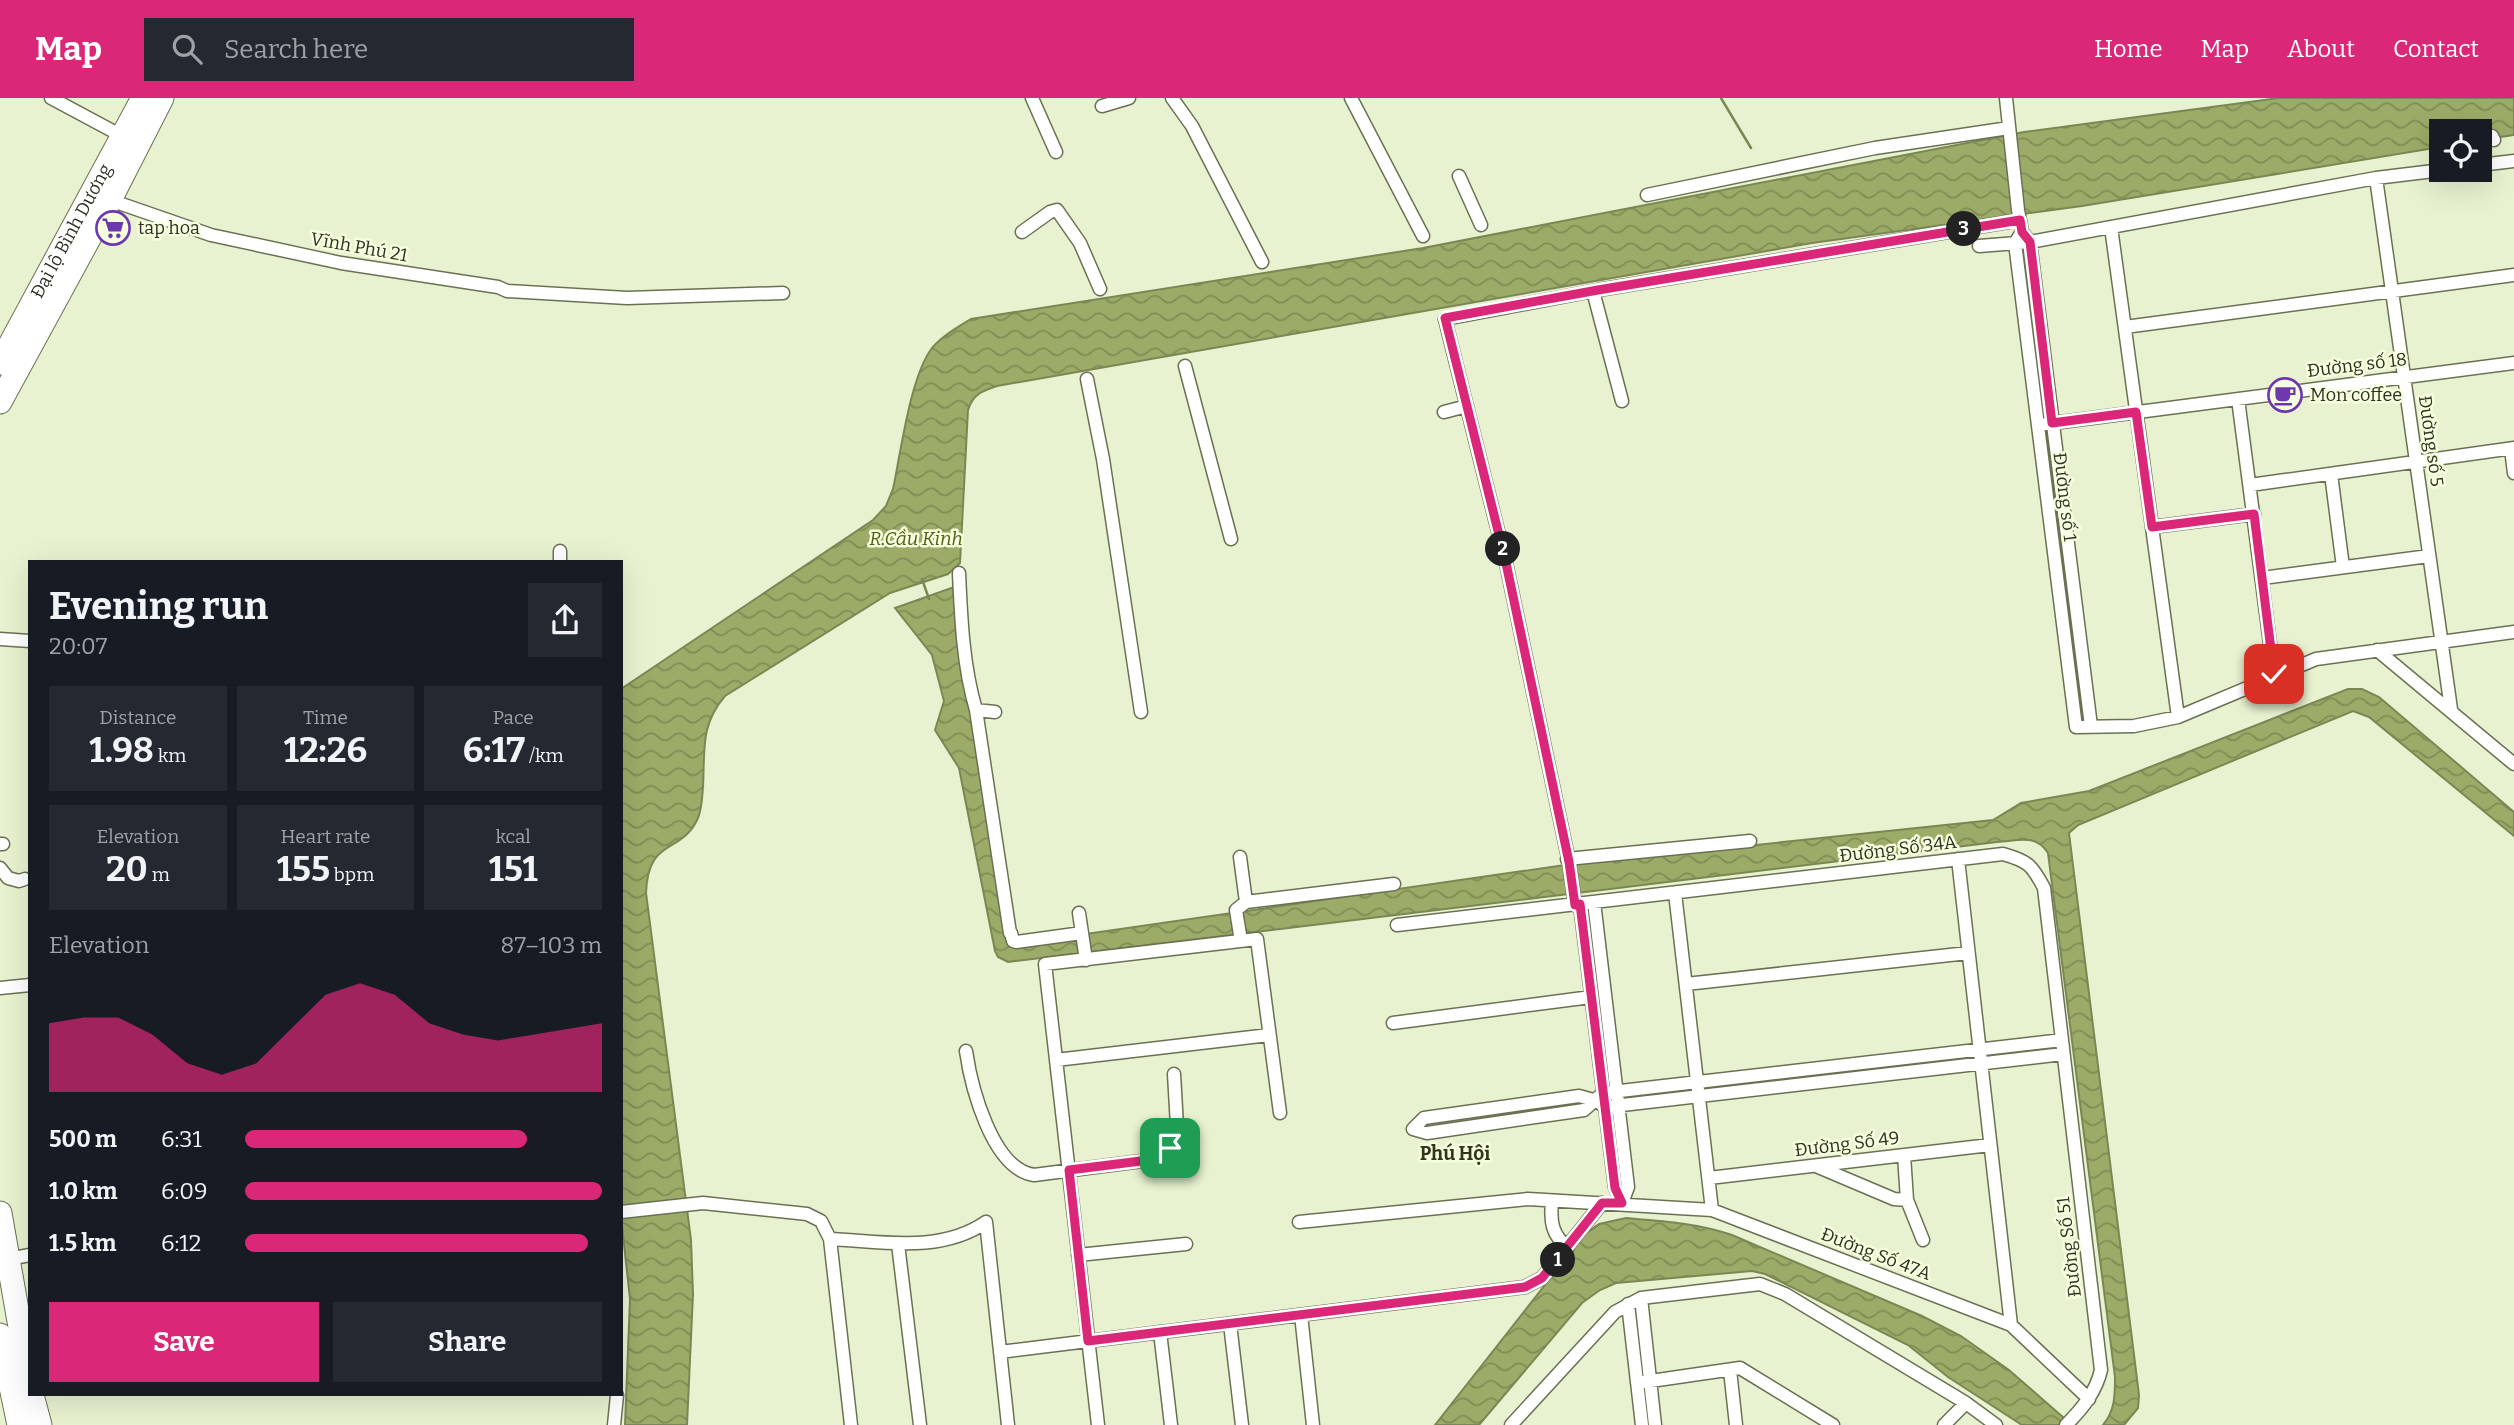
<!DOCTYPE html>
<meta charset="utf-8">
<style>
body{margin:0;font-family:Bitter,serif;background:#242831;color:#f1f3f6;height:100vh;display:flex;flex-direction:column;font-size:26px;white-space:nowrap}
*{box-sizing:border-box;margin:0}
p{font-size:23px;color:#9ea1a6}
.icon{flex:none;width:38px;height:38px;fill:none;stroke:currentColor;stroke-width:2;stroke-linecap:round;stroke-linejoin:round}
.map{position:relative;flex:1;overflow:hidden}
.side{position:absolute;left:28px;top:462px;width:595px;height:836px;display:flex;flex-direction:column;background:#171b24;border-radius:0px;box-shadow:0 7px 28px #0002}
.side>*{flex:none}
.buttons{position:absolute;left:2429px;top:21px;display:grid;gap:14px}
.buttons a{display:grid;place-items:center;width:63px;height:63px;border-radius:0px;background:#171b24;box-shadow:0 7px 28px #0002;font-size:35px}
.pin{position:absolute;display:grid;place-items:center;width:60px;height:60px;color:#fff;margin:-30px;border-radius:14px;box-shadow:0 4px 10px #0006}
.km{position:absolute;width:35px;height:35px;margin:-18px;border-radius:50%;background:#222;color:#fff;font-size:19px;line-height:35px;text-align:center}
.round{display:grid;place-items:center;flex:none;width:74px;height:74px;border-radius:0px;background:#242831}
.summary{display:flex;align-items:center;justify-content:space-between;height:119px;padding:0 21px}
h1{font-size:38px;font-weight:700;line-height:52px}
.figures{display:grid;grid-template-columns:repeat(3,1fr);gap:10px;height:119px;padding:7px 21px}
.figures div{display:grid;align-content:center;border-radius:0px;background:#242831;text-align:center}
.figures b{font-size:35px;font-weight:700}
.figures small{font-size:19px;font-weight:400}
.figures p{font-size:19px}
.chart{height:196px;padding:14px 21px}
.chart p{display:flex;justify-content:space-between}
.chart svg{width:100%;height:126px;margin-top:7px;fill:#db2777;opacity:.7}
.cta{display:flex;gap:14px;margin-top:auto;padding:14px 21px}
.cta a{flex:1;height:80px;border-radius:0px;background:#db2777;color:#fff;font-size:28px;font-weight:700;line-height:80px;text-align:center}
.cta a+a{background:#242831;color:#f1f3f6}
ul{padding:0 21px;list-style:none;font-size:23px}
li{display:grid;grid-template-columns:112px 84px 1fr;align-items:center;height:52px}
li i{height:18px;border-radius:9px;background:#db2777}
header{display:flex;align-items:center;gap:42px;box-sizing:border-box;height:98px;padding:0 35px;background:#db2777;color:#fff}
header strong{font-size:33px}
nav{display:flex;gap:38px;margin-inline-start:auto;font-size:24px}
.search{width:490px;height:63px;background:#242831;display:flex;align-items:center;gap:18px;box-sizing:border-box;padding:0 24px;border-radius:0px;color:#9ea1a6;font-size:26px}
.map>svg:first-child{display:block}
.water{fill:url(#water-waves);stroke:#7b8753;stroke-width:2}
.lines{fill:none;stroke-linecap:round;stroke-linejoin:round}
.stream{stroke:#7b8753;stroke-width:2.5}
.street-casing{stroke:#6a7153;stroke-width:15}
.highway-casing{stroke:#6a7153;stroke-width:25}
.street{stroke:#fff;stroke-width:12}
.highway{stroke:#fff;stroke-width:23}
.route-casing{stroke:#fff;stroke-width:14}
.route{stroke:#db2777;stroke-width:9}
.labels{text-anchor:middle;stroke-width:5;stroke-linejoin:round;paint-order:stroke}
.poi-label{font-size:18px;fill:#2d3023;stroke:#f6ffdd;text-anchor:start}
.street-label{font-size:18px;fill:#2d3023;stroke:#f6ffdd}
.water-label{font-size:19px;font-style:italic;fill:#515f12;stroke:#f6ffdd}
.neighbourhood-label{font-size:19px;font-weight:bold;fill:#30361b;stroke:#f6ffdd}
</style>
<header>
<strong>Map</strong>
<div class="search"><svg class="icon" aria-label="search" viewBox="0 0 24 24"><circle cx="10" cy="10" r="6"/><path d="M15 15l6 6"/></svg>Search here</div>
<nav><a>Home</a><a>Map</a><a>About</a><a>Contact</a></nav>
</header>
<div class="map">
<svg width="2514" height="1327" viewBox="0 0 2514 1327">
<defs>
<pattern id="water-waves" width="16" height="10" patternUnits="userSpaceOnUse" patternTransform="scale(1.75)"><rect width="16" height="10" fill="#9cac68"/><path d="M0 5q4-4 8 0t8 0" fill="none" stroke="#808c55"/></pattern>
</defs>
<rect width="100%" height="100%" fill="#e8f2d0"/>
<!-- water -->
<path class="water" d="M2279,0H2514V37L2480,42V33H2441V49L2082,108L1812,145L997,288C982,293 973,296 968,312L960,465L948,476L890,495L725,598C700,627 705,652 703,689C702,700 702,710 698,720C681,758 648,738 646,795L691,1142L693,1196L687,1327H625L630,1201L621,1119V591L873,422L886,408L893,391C901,354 910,279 932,250C942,238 958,229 971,221L1423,150L2024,34Z
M954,489L1016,846L1565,767L1993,722L2021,705L2089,693L2348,591H2362L2379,599L2514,714V738L2369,619L2353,613L2078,727L2069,735L2139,1297L2138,1310L2124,1327H2103C2115,1313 2115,1297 2115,1279L2048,755C2035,735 2018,743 1997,744L1008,864L998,859L995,853L959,670L935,632L944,603L932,557L895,510Z
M1626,1120C1663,1123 1697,1125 1732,1137L1922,1218L1961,1238L2009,1272L2072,1327H2022L1948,1279L1908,1247L1765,1176L1752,1173L1616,1185L1600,1192L1582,1205L1479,1327H1435L1585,1136L1599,1126Z"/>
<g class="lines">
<!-- stream -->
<path class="stream" d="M1721,0L1751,50
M922,481L929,501"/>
<!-- street casing -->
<g class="street-casing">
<path id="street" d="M51,0L122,38
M1032,0L1056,54
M1172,0L1192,28L1262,164
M1351,0L1423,138
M2006,0L2018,112L2022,134L2030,144L2091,628
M1102,8L1129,0
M2492,38L2494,42
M2480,67L2514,63
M1459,78L1481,127
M2376,80L2451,611
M1647,97L1875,50L2009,30
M110,102L211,137L341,165L498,189L507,193L627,200L783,195
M2111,129L2178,619
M1022,134L1050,114L1057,112L1080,145L1100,191
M2022,134L2015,145L2076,629L2134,628L2178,619L2316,561L2514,534
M1979,148L2030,144L2376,80L2442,72
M1593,193L1622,303
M2125,229L2514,177
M1185,268L1231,441
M1087,281L1103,361L1141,614
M2238,301L2274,576
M1444,314L1467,308
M2046,326L2514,265
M2511,351L2514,375
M2331,376L2343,469
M2250,387L2514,350
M2152,429L2254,416
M560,464V453
M959,475C961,520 963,568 976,612L995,614
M2262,480L2429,458
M0,541L30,543
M2377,552L2514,666
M976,612L1010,835
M0,746H3
M1240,759L1246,804L1236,812L1241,843
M1567,761L1750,743
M1958,761L2011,1227
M0,770L8,780L19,783L25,781
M1675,795L1712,1112
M1246,804L1394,786
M1594,804L1628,1089L1622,1105
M1580,806L1615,1089L1622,1105
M1575,807L1569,764L1506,465L1445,221L1598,192L2020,122
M1079,815L1086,862
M1397,827L2003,756C2028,763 2032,767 2044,790L2101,1272C2096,1294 2082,1311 2066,1327
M1011,835L1013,843L1016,844L1082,835
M1686,886L1968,855
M0,890L30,887
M1393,925L1591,899
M2062,942L1603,995L1584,1012L1427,1035L1413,1031L1424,1020L1579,998L1597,1003L1605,1009L2063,956
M966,953C971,988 992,1071 1034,1077L1165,1060L1177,1028L1174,976
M1056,962L1269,937
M1816,1068L1894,1101L1907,1102L1904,1057
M1709,1080L1990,1047
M1907,1102L1923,1142
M1552,1104C1550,1123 1552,1138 1568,1149
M621,1114L703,1105L807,1116L821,1123L830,1141L851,1327
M1299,1124L1528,1101L1712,1112L2011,1227L2089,1301
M830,1141C881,1143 940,1156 986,1124L1008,1327
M898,1146L920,1327
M1078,1157L1186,1146
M8,1161L30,1157
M1641,1200L1655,1327
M1628,1206L1642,1327
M1301,1217L1313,1327
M1230,1226L1242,1327
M1160,1234L1171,1327
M1000,1254L1525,1189L1542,1180L1602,1105
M1730,1272L1736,1327
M1637,1285L1740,1270L1833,1327
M614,1327L617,1297
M1098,1327L1045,866L1257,841L1280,1015
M1511,1327L1615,1214L1641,1200L1760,1186L1785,1196L1966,1305L1996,1327
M1944,1327L1966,1305"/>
</g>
<!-- highway casing -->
<g class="highway-casing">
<g id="highway">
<path id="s1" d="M0,265L143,0"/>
<path d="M0,304L110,102L162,0"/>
<path d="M0,1115L30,1286"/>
<path d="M0,1237L19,1327"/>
<path d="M32,1297L40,1327"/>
</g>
</g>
<!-- street -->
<use href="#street" class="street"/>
<!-- highway -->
<use href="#highway" class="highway"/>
</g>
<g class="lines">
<!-- route casing -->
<g class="route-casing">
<path id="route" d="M1170,1050L1165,1060L1069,1072L1088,1243L1525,1189L1542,1180L1602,1105H1622L1615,1090L1580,806L1575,807L1569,764L1506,465L1445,220L1598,192L2020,122L2022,134L2030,144L2052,325L2136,314L2152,429L2254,416L2274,576"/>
</g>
<!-- route -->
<use href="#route" class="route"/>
</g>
<!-- icons -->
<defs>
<g id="supermarket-ring" transform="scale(1.75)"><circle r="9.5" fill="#f6ffdd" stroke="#6d38af" stroke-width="1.5"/><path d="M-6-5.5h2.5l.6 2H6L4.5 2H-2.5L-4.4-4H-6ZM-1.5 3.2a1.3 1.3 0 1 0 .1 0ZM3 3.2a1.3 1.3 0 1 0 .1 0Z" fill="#6d38af"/></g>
<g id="cafe-ring" transform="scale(1.75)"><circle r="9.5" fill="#f6ffdd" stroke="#6d38af" stroke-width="1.5"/><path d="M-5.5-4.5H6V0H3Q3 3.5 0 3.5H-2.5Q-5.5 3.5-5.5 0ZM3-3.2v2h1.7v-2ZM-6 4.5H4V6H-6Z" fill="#6d38af"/></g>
</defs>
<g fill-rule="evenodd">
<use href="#supermarket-ring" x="113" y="130"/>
<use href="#cafe-ring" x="2285" y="297"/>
</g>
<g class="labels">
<!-- poi labels -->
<g class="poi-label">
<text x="138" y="136">tap hoa</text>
<text x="2310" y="303">Mon coffee</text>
</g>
<!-- street labels -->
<g class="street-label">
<text dy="6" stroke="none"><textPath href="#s1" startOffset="150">Đại lộ Bình Dương</textPath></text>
<text transform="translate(359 149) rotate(10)" y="6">Vĩnh Phú 21</text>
<text transform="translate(2357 267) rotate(-7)" y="6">Đường số 18</text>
<text transform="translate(2431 343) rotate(82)" y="6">Đường số 5</text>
<text transform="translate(2065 399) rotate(83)" y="6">Đường số 1</text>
<text transform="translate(1898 751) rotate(-7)" y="6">Đường Số 34A</text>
<text transform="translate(1847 1046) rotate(-7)" y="6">Đường Số 49</text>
<text transform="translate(2069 1149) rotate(-97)" y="6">Đường Số 51</text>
<text transform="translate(1876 1156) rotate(21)" y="6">Đường Số 47A</text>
</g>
<!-- water labels -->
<g class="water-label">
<text x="916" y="447">R.Cầu Kinh</text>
</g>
<!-- neighbourhood labels -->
<g class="neighbourhood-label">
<text x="1455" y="1062">Phú Hội</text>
</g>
</g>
</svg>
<div class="buttons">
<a><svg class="icon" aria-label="locate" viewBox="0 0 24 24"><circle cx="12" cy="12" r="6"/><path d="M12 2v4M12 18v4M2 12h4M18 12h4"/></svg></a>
</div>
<div class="pin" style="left:1170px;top:1050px;background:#1e9e55"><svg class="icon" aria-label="arrive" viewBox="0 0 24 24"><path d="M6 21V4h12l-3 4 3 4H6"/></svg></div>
<div class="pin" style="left:2274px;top:576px;background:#d93025"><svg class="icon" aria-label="check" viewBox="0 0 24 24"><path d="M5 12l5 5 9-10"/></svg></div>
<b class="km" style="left:1558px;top:1162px">1</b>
<b class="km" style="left:1503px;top:451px">2</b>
<b class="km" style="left:1964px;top:131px">3</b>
<section class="side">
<div class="summary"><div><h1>Evening run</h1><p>20:07</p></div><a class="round"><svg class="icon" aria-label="share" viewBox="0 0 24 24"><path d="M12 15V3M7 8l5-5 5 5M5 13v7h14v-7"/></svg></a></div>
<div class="figures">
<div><p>Distance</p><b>1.98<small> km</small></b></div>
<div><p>Time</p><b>12:26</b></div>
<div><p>Pace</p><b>6:17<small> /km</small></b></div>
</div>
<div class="figures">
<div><p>Elevation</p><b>20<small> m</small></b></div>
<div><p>Heart rate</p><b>155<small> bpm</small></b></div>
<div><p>kcal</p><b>151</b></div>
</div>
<div class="chart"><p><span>Elevation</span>87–103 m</p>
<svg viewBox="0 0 160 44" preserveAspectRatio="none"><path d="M0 44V20L10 18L20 18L30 24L40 34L50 38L60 34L70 22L80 10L90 6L100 10L110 20L120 24L130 26L140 24L150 22L160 20V44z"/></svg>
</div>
<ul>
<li><b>500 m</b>6:31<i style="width:79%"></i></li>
<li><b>1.0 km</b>6:09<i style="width:100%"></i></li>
<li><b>1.5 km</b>6:12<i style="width:96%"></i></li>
</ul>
<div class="cta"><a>Save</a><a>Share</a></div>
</section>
</div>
